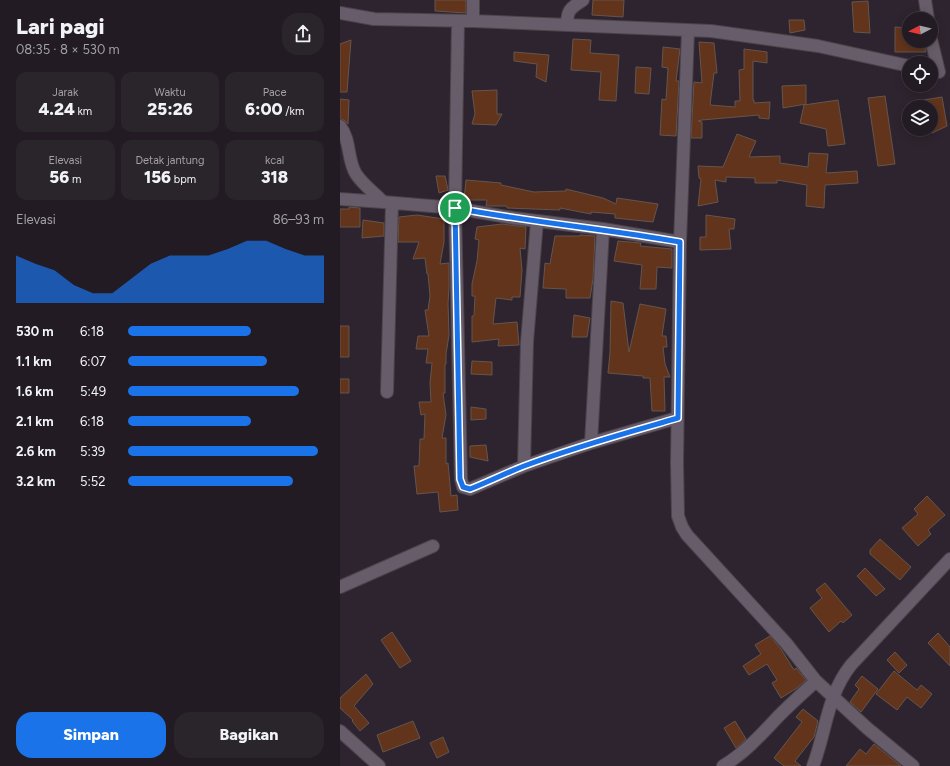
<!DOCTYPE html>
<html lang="id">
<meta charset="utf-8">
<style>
body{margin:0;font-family:Figtree,sans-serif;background:#2a242b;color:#f1f3f6;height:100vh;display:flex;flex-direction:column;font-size:15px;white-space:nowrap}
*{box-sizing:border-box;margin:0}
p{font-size:13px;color:#a2a1a6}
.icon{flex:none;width:22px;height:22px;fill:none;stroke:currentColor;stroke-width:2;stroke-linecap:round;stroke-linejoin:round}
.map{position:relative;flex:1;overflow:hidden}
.side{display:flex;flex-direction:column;background:#221b23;width:340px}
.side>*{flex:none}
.needle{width:26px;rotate:263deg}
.buttons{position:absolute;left:562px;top:12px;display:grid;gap:8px}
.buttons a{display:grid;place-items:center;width:36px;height:36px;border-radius:50%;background:#221b23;box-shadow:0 2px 10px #0003,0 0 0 1px #3f3941;font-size:20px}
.pin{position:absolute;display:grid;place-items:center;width:34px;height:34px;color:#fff;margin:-17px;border:2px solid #fff;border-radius:50%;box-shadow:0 1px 4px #0007}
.round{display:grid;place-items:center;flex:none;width:42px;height:42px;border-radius:16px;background:#2a242b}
.summary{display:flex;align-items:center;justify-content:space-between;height:68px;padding:0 16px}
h1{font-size:22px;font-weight:800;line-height:30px}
.figures{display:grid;grid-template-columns:repeat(3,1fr);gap:6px;height:68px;padding:4px 16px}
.figures div{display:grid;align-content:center;border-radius:10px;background:#2a242b;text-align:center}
.figures b{font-size:17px;font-weight:800}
.figures small{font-size:11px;font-weight:400}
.figures p{font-size:11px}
.chart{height:112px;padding:8px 16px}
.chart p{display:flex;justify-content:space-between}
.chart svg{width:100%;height:72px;margin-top:4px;fill:#1a73e8;opacity:.7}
.cta{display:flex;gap:8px;margin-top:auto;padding:8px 16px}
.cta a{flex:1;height:46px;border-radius:16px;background:#1a73e8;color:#fff;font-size:16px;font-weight:800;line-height:46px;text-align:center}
.cta a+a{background:#2a242b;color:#f1f3f6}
ul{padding:0 16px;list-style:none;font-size:13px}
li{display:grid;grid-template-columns:64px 48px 1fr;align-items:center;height:30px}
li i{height:10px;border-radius:5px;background:#1a73e8}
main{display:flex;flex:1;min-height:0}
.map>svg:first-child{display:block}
.building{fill:#62341b;stroke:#65554d}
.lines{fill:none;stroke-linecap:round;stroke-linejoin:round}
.minor-casing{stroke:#4b434c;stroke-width:14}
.minor{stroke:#675c69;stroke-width:12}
.route-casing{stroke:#fff;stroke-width:8}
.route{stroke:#1a73e8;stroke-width:5}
</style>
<main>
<section class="side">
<div class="summary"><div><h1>Lari pagi</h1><p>08:35 · 8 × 530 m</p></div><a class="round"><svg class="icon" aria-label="share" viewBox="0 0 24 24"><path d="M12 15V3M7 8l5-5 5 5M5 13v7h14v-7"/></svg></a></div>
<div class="figures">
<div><p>Jarak</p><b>4.24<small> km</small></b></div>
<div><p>Waktu</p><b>25:26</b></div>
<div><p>Pace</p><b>6:00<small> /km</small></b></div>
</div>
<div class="figures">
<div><p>Elevasi</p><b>56<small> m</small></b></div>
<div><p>Detak jantung</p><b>156<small> bpm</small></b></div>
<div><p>kcal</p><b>318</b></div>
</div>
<div class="chart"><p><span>Elevasi</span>86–93 m</p>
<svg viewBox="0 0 160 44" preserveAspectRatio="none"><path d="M0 44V15L10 20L20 24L30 33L40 38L50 38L60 29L70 20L80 15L90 15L100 15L110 11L120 6L130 6L140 11L150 15L160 15V44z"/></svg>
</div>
<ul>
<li><b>530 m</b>6:18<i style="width:63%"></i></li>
<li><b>1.1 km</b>6:07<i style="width:71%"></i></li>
<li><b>1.6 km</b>5:49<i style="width:87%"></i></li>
<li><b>2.1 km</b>6:18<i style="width:63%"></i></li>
<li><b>2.6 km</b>5:39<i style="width:97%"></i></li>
<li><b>3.2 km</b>5:52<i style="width:84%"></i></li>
</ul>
<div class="cta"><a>Simpan</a><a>Bagikan</a></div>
</section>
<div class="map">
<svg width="610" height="766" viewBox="0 0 610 766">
<rect width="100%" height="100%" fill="#2e242f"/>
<!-- building -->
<path class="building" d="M95,0H126V13L95,11Z
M253,0H284L283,17L252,15Z
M528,1L530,33L514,32L512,2Z
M449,20H464L465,30L450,33Z
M555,27L569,28V41H583L586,52H555Z
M233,39L251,40L250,53L279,55L276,101L259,100L261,72L231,70Z
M11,40L7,92H0V44Z
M359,42L374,43L377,73H374L370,105L395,107V101H400L399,70L404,69V49L427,52V63L413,61V100H414V103L430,102L429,119L419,118V115L362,120L358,121L362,122V138H351L354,82L362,83Z
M323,47L340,49L336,81H339L336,136L320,135L322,99L326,100L328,68L322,67Z
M174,52L209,55L206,82L196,77L197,64L174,61Z
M296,67L311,68L309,94L295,93Z
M466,85V104L443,108L442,86Z
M157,90V114H162L156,125L132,124L135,114L132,91Z
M545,96L555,164L538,166L528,98Z
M602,97L607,126L592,133L591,107H572V102Z
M0,99L9,100L8,124L4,120L0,119Z
M498,100L505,144L488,146L486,129L460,123L464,105Z
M397,134L416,141L409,157L440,156V163L468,167L469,153L488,154L486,173L517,171L518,183L485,185L484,208L466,206L467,185L437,180V183H415V178L386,177V182L375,180L378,202L358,206L361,179L359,178L358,166L383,167Z
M96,176H105L108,190L99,193Z
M126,180L161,183V185L194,192L226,191V189L263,198L276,204L277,198L318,204L313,222L275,218V214L251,212V214L220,208V210L167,208V206H146L147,200H124Z
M9,207L20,208V227H0V209H9Z
M77,215L104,219V242L100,264L109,263V288L108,303L109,335L106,354V364H105V393H103L106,415L102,438H106V464L108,463L111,496L117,495L118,510L100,512L98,492L77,494L74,466H79L80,439H84L85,414L81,415L79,402H91L90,383L92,363H86L88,349H76L78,336H89L85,310H88L90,296L88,274H87L85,258L73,259L79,242H58L59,217Z
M366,215L395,219L394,229H389L391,249L360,250V237H366Z
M23,220L44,223V236L22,238Z
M162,224L186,227L185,249L180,248L182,270L180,297H172V300L156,298L153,324L177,322L179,345L158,346L159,339L132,342V316H134L135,296H132V284L137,261L139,240L135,239L137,227Z
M240,235L255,236L253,279L250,298H226V289L203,288L205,263L210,264L215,236H240Z
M278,241L301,243L300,246L332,249V268L317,267L316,289H300L302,265L274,261Z
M271,301L283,303L289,352L300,304L326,309L322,336H326L327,347H323L325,364L330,377H324L325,411H312L310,378H303V376L268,373L270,353Z
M234,315L250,318L247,337H232Z
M0,326H9V357H0Z
M132,361L152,362V375L131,374Z
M0,379H9V393H0Z
M131,407L146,409V419L131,420Z
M146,445L148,461L130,457V446Z
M587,496L605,515L588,530L591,534L578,546L562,528L578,514L574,509Z
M540,539L571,567L560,580L530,554V550Z
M525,568L545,589L536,596L517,576Z
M485,583L512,615L503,623L501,621L489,632L470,608L482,598L476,590Z
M52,632L71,661L60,668L41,640Z
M598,633L610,647V666L588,643Z
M430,636L441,649L454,670L456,668L466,680L457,688L441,698L432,683L437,680L427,664L409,675L403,666L421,654L415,645Z
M555,652L567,665L559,673L547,660Z
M554,671L577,690L581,685L592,694L581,708L567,697L557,710L536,694Z
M26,674L33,684L14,706L29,723L20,731L12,721L13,720L0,708V698Z
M522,676L538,689L521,712L510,702L519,689L515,685Z
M463,709L478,721L474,737L455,761L461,766H444L434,758L462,722L456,717Z
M73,721L80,738L43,752L37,735Z
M395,721L406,739L396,748L384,728Z
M103,737L109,752L97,758L90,743Z
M534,744L561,766H506L520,749L526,754Z"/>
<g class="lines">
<!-- minor casing -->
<g class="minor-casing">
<path id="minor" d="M585,0L588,19
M0,13L34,19L133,21L371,31L478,46L569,66
M118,21L115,208L121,479L123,487L130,489L184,466L251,443L337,418
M133,21V0
M227,25C227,9 231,8 243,0
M348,31L340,242L337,463L338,516L342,527L347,535L446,643L476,681L527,728L573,766
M591,39L599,72
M0,126C11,140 7,160 16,174C23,185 35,193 43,202L115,208L173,218L263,229L340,242
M0,199L43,202
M47,392L52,203
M251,443L263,229
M184,466L187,342L197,221
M0,587L93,546
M0,731L39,766
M383,766C403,754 418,738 434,721C447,707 462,694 476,681
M473,766C486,732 487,695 511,665L610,559"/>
</g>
<!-- minor -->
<use href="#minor" class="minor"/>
</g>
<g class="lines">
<!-- route casing -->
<g class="route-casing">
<path id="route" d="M115,208C190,222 265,229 340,242L338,418C286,433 234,447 184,466C166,473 148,482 130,489L123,487L120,479Z"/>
</g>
<!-- route -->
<use href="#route" class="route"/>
</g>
</svg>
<div class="buttons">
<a><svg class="needle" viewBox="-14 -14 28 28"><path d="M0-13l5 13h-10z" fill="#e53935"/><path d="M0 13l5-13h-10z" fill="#a2a1a6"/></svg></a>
<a><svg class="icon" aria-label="locate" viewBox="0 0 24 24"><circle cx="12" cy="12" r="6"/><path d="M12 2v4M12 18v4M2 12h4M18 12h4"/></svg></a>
<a><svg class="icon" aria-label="layers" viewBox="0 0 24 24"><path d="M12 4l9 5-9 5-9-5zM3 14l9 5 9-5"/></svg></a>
</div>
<div class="pin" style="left:115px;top:208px;background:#1e9e55"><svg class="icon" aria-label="arrive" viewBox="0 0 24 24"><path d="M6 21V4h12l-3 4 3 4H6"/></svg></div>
</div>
</main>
